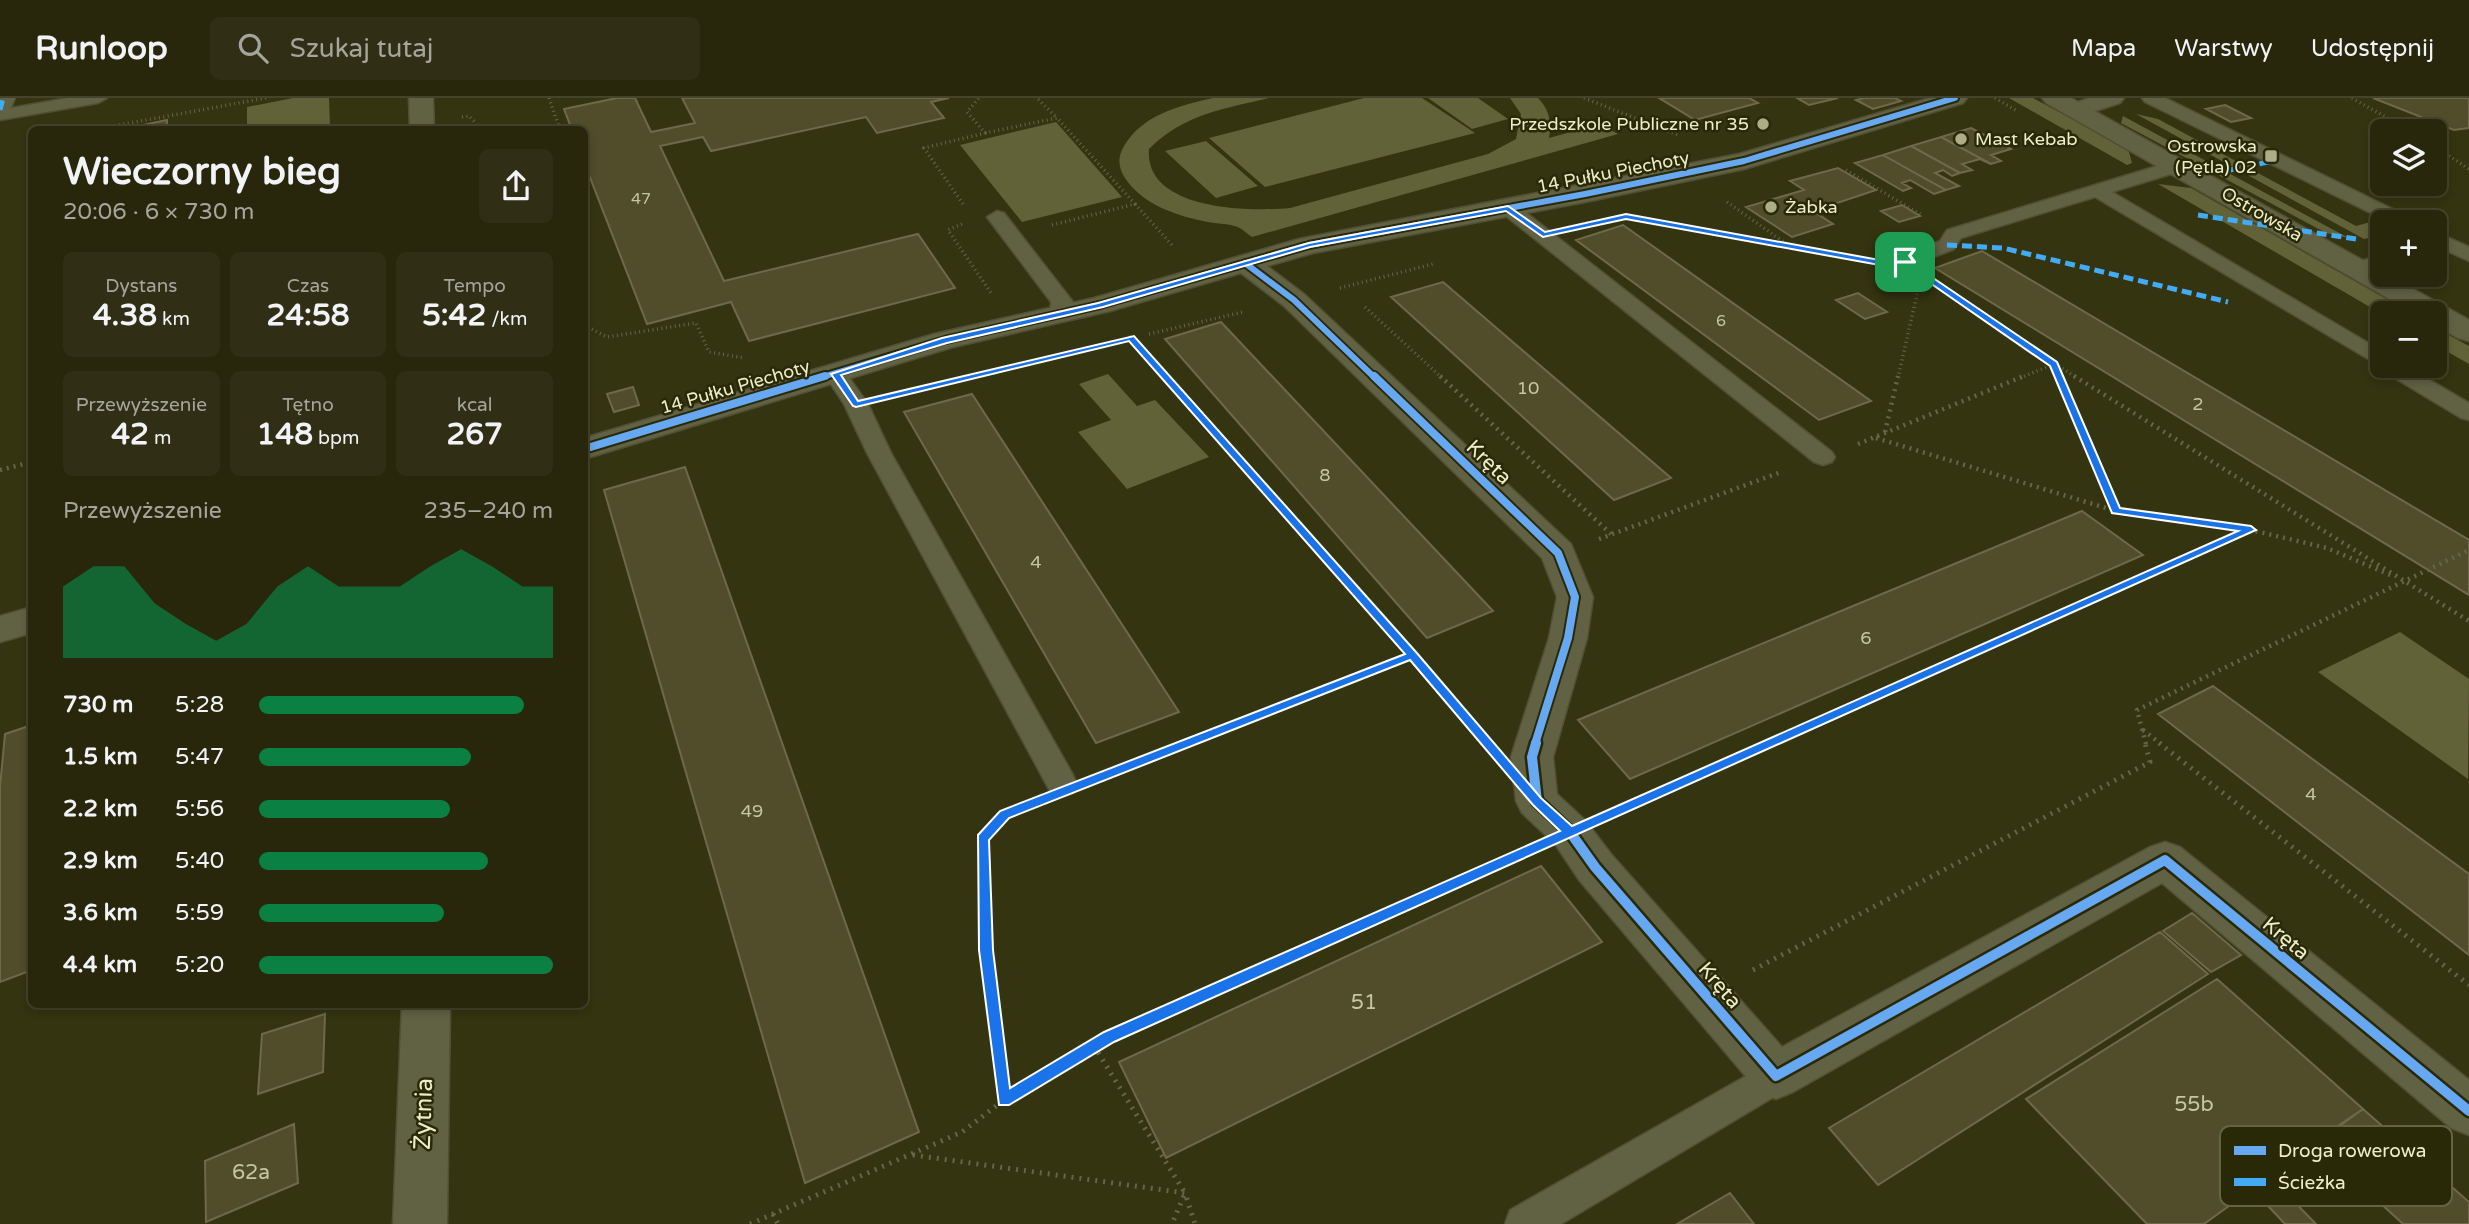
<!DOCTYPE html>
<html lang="pl">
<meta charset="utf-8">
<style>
body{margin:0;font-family:"Varela Round",sans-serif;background:#302f15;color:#f1f3f6;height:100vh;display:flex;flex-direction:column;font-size:26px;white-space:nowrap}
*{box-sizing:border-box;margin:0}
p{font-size:23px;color:#a5a59d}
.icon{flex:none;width:38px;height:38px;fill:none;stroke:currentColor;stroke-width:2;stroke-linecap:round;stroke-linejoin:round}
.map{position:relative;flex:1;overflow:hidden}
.details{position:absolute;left:28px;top:28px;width:560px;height:882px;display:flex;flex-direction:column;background:#28270c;border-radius:10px;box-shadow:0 4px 10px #0003,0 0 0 2px #44442d}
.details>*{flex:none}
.buttons{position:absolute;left:2370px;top:21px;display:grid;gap:14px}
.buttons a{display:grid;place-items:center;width:77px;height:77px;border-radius:10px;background:#28270c;box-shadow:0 4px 10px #0003,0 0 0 2px #44442d;font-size:35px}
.pin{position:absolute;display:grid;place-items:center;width:60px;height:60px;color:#fff;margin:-30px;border-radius:14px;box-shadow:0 4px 10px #0006}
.round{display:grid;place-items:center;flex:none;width:74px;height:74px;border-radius:10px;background:#302f15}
.overview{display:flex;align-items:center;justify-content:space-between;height:119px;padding:0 35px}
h1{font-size:38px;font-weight:700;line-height:52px}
.stats{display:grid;grid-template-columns:repeat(3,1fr);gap:10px;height:119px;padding:7px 35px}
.stats div{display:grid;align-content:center;border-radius:10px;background:#302f15;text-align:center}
.stats b{font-size:30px;font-weight:700}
.stats small{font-size:19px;font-weight:400}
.stats p{font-size:19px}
.chart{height:196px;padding:14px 35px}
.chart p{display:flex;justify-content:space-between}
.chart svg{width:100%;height:126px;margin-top:7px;fill:#0b8043;opacity:.7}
ul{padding:0 35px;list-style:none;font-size:23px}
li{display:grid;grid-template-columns:112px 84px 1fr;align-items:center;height:52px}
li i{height:18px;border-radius:9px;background:#0b8043}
header{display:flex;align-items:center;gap:42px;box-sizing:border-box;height:98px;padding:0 35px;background:#28270c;border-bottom:2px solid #44442d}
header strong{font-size:33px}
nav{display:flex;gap:38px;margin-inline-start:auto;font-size:24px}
.search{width:490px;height:63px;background:#302f15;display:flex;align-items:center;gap:18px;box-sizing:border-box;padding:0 24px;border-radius:10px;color:#a5a59d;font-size:26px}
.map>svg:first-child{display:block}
.green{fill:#616238}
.building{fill:#514c2a;stroke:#6f694a;stroke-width:2}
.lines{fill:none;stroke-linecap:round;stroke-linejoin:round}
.service-casing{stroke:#4f4f34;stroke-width:3}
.minor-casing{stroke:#4f4f34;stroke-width:3}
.tertiary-casing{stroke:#4f4f34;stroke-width:3}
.path-far2{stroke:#65654b;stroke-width:3.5;stroke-dasharray:1 3.5;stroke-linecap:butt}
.path-far1{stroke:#65654b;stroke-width:4.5;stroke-dasharray:2 5;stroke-linecap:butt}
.path{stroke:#65654b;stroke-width:5;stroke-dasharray:2 6;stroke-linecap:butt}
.service{fill:#616144;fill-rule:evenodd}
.minor{fill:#616144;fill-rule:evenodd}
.tertiary{fill:#616144;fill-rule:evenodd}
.quiet{stroke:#42abf6;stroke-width:5;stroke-dasharray:10 5;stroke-linecap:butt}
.cycleway-far2-casing{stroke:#292908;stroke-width:10}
.cycleway-far1-casing{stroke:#292908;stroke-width:12}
.cycleway-casing{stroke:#292908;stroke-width:15}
.cycleway-far2{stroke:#66a8f1;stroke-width:6}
.cycleway-far1{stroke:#66a8f1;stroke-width:8}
.cycleway{stroke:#66a8f1;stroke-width:10}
.route{fill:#1a73e8;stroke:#fff;stroke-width:2;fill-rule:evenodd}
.poi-dot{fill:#adad88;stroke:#292908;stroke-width:2.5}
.labels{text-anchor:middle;stroke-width:5;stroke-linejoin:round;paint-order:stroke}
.far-number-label{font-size:16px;fill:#c6c6a0}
.far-poi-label{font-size:18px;fill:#edeec8;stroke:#292908;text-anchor:end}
.far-street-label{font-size:18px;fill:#edeec8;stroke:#292908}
.number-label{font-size:18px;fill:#c6c6a0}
.street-label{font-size:21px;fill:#edeec8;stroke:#292908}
.near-number-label{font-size:21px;fill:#c6c6a0}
.near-street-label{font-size:24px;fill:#edeec8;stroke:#292908}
.key{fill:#292908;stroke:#646442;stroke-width:2}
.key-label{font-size:19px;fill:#edeec8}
</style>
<header>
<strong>Runloop</strong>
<div class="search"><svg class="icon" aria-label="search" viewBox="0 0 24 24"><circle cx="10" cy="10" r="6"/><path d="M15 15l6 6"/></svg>Szukaj tutaj</div>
<nav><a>Mapa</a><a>Warstwy</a><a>Udostępnij</a></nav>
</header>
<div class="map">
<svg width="2469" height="1126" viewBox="0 0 2469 1126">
<rect width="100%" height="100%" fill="#353410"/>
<!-- green -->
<path class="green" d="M293,0H329L330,30L247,31V9Z
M1213,0H1269C1223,11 1184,16 1149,51C1144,112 1249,114 1290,110L1488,56L1516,41L1521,16L1510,0H1538C1549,11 1552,24 1549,40L1600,26L1618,36L1252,139C1246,135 1241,129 1234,128C1226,125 1216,126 1208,124C1177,118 1143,107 1125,80C1119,71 1117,61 1123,50C1141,17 1178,8 1213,0Z
M1364,0H1422L1475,35L1265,89L1209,40Z
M1428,0H1478L1508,21L1472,31Z
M2009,0H2033L2117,45L2129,54L2132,65L2127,67Z
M2136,16L2158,21L2356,128L2374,123L2381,128L2382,137L2364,141Z
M2123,18L2330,130L2349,140L2326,135L2134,32L2121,25Z
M1056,24L1122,99L1022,124L960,47Z
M1206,43L1258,88L1216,100L1165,53Z
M2158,86L2191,90L2411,215L2382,216Z
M2434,229L2469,248V266L2434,246Z
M1108,276L1137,308L1155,302L1209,359L1127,391L1078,334L1111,322L1079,286Z
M2400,534L2469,581L2468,681L2318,574Z"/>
<!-- building -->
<path class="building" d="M617,0H635L651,34L695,25L682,0H949L931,4L944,20L877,35L866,19L711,53L703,39L660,48L724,183L918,136L955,190L749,243L731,204L647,226L584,64V32H572L564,11Z
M1659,0H1749L1758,5L1695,22Z
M1797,0H1838L1809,7Z
M1864,0H1895L1901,3L1873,11L1856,2Z
M2373,0H2469V30L2454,32Z
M2225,7L2251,20L2231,24L2206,11Z
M167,22V32H119Z
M1971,30L2011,51L1991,57L2001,63L1991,66L1941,39Z
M1941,39L1991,66L1980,61L1962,66L1972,72L1960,75L1911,48Z
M1911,48L1960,75L1952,78L1943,72L1935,75L1959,88L1946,92L1883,57Z
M1883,57L1922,79L1946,92L1934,96L1910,82L1902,85L1911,90L1903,93L1855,65Z
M1838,70L1876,92L1813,113L1833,126L1792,139L1746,109L1804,92L1790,83Z
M1902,107L1920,118L1899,124L1881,113Z
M1623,127L1871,303L1819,322L1576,142Z
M1982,153L2469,442V497L1935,170Z
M1443,184L1671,380L1614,402L1391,199Z
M1858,195L1887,214L1865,221L1836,202Z
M1221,224L1493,513L1427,540L1165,241Z
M633,289L639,307L614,314L607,296Z
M972,296L1179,614L1096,645L904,314Z
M685,369L919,1034L805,1085L604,392Z
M2082,413L2143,457L1630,681L1578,622Z
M2213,588L2469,776V857L2158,616Z
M32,627V872L0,884V689L5,636Z
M1541,768L1602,844L1166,1060L1119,964Z
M2192,815L2241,857L2211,874L2163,833Z
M2160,834L2208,876L1878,1087L1829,1030Z
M2217,881L2363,1011L2204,1126H2147L2026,1001Z
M325,916L323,974L258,996L262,936Z
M2363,1011L2469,1104V1126H2403L2314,1044Z
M294,1026L298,1085L206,1124L205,1063Z
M2269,1078L2316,1126H2285L2252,1091Z
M1730,1095L1754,1126H1677Z"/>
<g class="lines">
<!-- service casing -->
<g class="service-casing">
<path id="service" d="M68,0H107L98,5L0,22V12Z
M2142,0H2165L2411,120L2414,124H2389L2145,4Z
M2177,62L2184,64L2186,68L2184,72L2112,94L2382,253V268H2406L2469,305V322L2461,320L2383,273L2380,268L2095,99L1961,140L1954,151L1912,168H1898L1895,164L1898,160L1940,143L1947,132Z
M1508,104L1515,106L1832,354L1835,359L1832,364L1823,367L1814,364L1501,114L1498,110L1501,106Z
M997,113L1004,115L1073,204L1069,221H1053L1050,216L1051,204L987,119Z
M2434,133L2469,149V163L2434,147Z
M2382,157V169L2357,176L2350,174L2347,170L2350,166Z
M835,269L843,271L868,306L891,355L1073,677L1077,686L1073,695L1062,698L1051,695L867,355L844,306L824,276L827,271Z
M1776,961L1789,966L1794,978L1789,990L1561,1126H1505L1510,1112Z"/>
</g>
<!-- minor casing -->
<g class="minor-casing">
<path id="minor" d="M0,0H15L8,17L0,19Z
M409,0H433L434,32H410Z
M1930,0H1967L1963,5L1744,71L1585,104L1313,155L1267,168L1304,196L1571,446L1593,499L1587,540L1553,659L1557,696L1585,722L1611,756L1782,949L2150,749L2165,744L2180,749L2469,982V1037L2451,1030L2162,785L1793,994L1776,1001L1759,994L1579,782L1555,746L1522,715L1516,703L1511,659L1549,540L1557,499L1542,460L1284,208L1241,175L1110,213L953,249L584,361V340L934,236L1094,200L1299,141L1739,56Z
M2089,0H2124L2120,5L2077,19L2069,17L2065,12L2069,7Z
M32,509V535L0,544V518Z
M402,906H450L447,1126H393Z"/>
</g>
<!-- tertiary casing -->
<g class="tertiary-casing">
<path id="tertiary" d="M2042,0H2071L2382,173V177H2388L2469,222V243L2458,240L2434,227V215H2414L2046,5Z"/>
</g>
<!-- path-far2 -->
<path class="path-far2" d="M549,0L560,32
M1584,0L1678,37
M1995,0L2017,13
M2352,0L2410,33
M462,19L469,18L476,25L477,32
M119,27L266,0
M985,35L1057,20L1037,0
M2434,48L2469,71
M1846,72L1923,118
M1727,104L1788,147
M963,106L924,50L985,35L967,14L979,0
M1135,106L1172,147
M1646,123L1868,163
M962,126L948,132L991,195
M1052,127L1135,106L1057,20
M1939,188L2077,280
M1340,190L1433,166
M1365,209L1442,280
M584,227L607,239L696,225L709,254L745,260
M1149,236L1243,214
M1129,238L1166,280
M965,280L974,278
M1898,280L1917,196
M2020,280L2054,266L2060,280"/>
<!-- path-far1 -->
<path class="path-far1" d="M1164,278L1487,644
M1440,278L1611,436
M2059,278L2116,413
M2074,278L2469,523
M955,282L973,278
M1885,334L1898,278
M1876,340L2116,413L2251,432L2327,450L2393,478
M1858,346L2024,278
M0,372L32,364
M1599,441L1781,374
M2143,632L2161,646
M1185,646L1412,557
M1768,646L2251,432
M2146,646L2137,612L2469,452"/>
<!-- path -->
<path class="path" d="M2159,645L2469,887
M1102,679L1190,645
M1615,714L1772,645
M1753,872L2150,664L2145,645
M1094,948L1185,1095L1172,1126
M1004,1002L986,851L982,741L1005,717L1025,708
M913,1057L1185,1095L1195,1126
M773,1116L778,1126
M750,1126L962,1034L1004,1002L1109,939L1524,754"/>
<!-- service -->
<use href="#service" class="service"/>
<!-- minor -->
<use href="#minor" class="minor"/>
<!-- tertiary -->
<use href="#tertiary" class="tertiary"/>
<!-- quiet -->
<path class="quiet" d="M0,12L3,0
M2230,72L2278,62
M2198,117L2356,141
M1947,147L2003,150L2228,204"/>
<!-- cycleway-far2 casing -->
<g class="cycleway-far2-casing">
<path id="cycleway-far2" d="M1245,165L1294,202L1375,280
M819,280L945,242L1100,207L1309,147L1585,96L1744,63L1955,0"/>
</g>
<!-- cycleway-far1 casing -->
<g class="cycleway-far1-casing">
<path id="cycleway-far1" d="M1374,278L1558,455L1575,499L1568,540L1535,646
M584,351L825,278"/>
</g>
<!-- cycleway casing -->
<g class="cycleway-casing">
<path id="cycleway" d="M1536,645L1532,659L1537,703L1570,734L1595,769L1776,978L2165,762L2469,1013"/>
</g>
<!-- cycleway-far2 -->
<use href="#cycleway-far2" class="cycleway-far2"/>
<!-- cycleway-far1 -->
<use href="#cycleway-far1" class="cycleway-far1"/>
<!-- cycleway -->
<use href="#cycleway" class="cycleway"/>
</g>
<!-- route -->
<path class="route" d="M1508,108L1545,134L1626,116L1885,163H1908L2057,264L2120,410L2251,428L2256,432L1114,944L1009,1007H999L979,852L978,737L1000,713L1405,556L1129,243L856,309L853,308L831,276L942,240L1098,205L1309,145ZM1506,113L1543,139L1626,121L1885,168L1904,167L2050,268L2112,415L2238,433L1572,728L1541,700L1416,554L1134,238L858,303L841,277L947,245L1103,209L1310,149ZM1410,562L1533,707L1560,733L1104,934L1010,990L993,852L989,742L1009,720Z"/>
<!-- markers -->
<g class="poi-dot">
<circle cx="1763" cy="26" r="7"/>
<circle cx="1961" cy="41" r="7"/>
<rect x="2264" y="51" width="14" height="14" rx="3.5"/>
<circle cx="1771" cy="109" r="7"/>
</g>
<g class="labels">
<!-- far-number labels -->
<g class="far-number-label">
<text x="641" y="106">47</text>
<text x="1721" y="228">6</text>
</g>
<!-- far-poi labels -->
<g class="far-poi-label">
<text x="1749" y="32">Przedszkole Publiczne nr 35</text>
<text x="1975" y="47" text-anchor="start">Mast Kebab</text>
<text x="2257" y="54">Ostrowska<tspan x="2257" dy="21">(Pętla) 02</tspan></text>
<text x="1785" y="115" text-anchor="start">Żabka</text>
</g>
<!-- far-street labels -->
<g class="far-street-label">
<text transform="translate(1613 74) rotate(-11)" y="6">14 Pułku Piechoty</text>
<text transform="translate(2262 116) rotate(30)" y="6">Ostrowska</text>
<text transform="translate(735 289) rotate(-16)" y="6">14 Pułku Piechoty</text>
</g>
<!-- number labels -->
<g class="number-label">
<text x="1528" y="296">10</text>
<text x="2198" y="312">2</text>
<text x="1325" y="383">8</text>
<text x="1036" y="470">4</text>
<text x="1866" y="546">6</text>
<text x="2311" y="702">4</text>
<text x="752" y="719">49</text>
</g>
<!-- street labels -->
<g class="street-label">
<text transform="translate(1489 364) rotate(44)" y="7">Kręta</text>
<text transform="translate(2286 840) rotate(40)" y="7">Kręta</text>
<text transform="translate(1720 887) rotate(49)" y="7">Kręta</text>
</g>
<!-- near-number labels -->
<g class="near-number-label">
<text x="1364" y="911">51</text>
<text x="2194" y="1013">55b</text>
<text x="251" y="1081">62a</text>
</g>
<!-- near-street labels -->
<g class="near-street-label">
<text transform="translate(423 1016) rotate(-88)" y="8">Żytnia</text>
</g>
</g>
<!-- legend -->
<rect x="2220" y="1028" width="232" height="80" rx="10" class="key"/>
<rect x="2234" y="1048" width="32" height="9" fill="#66a8f1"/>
<rect x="2234" y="1080" width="32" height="8" fill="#42abf6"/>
<g class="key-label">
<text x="2278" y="1059">Droga rowerowa</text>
<text x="2278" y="1091">Ścieżka</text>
</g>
</svg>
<div class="buttons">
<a><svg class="icon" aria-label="layers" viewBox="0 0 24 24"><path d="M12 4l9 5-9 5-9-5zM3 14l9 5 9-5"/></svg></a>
<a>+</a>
<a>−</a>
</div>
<div class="pin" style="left:1905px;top:164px;background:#1e9e55"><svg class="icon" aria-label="arrive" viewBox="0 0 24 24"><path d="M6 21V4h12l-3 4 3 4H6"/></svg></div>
<section class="details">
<div class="overview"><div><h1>Wieczorny bieg</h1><p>20:06 · 6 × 730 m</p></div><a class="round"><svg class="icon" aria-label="share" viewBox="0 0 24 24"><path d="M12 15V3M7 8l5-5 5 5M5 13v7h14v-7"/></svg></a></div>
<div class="stats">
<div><p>Dystans</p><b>4.38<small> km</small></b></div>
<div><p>Czas</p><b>24:58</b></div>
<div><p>Tempo</p><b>5:42<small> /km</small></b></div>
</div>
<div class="stats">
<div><p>Przewyższenie</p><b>42<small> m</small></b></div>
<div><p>Tętno</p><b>148<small> bpm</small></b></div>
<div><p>kcal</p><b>267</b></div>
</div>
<div class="chart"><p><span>Przewyższenie</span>235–240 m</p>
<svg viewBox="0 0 160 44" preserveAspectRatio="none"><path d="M0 44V19L10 12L20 12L30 25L40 32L50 38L60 32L70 19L80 12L90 19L100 19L110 19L120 12L130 6L140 12L150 19L160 19V44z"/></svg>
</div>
<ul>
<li><b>730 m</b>5:28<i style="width:90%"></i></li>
<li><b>1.5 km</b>5:47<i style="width:72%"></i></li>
<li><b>2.2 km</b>5:56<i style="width:65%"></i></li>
<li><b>2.9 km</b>5:40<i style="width:78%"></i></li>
<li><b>3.6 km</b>5:59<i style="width:63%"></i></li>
<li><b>4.4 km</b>5:20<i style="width:100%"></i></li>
</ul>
</section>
</div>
